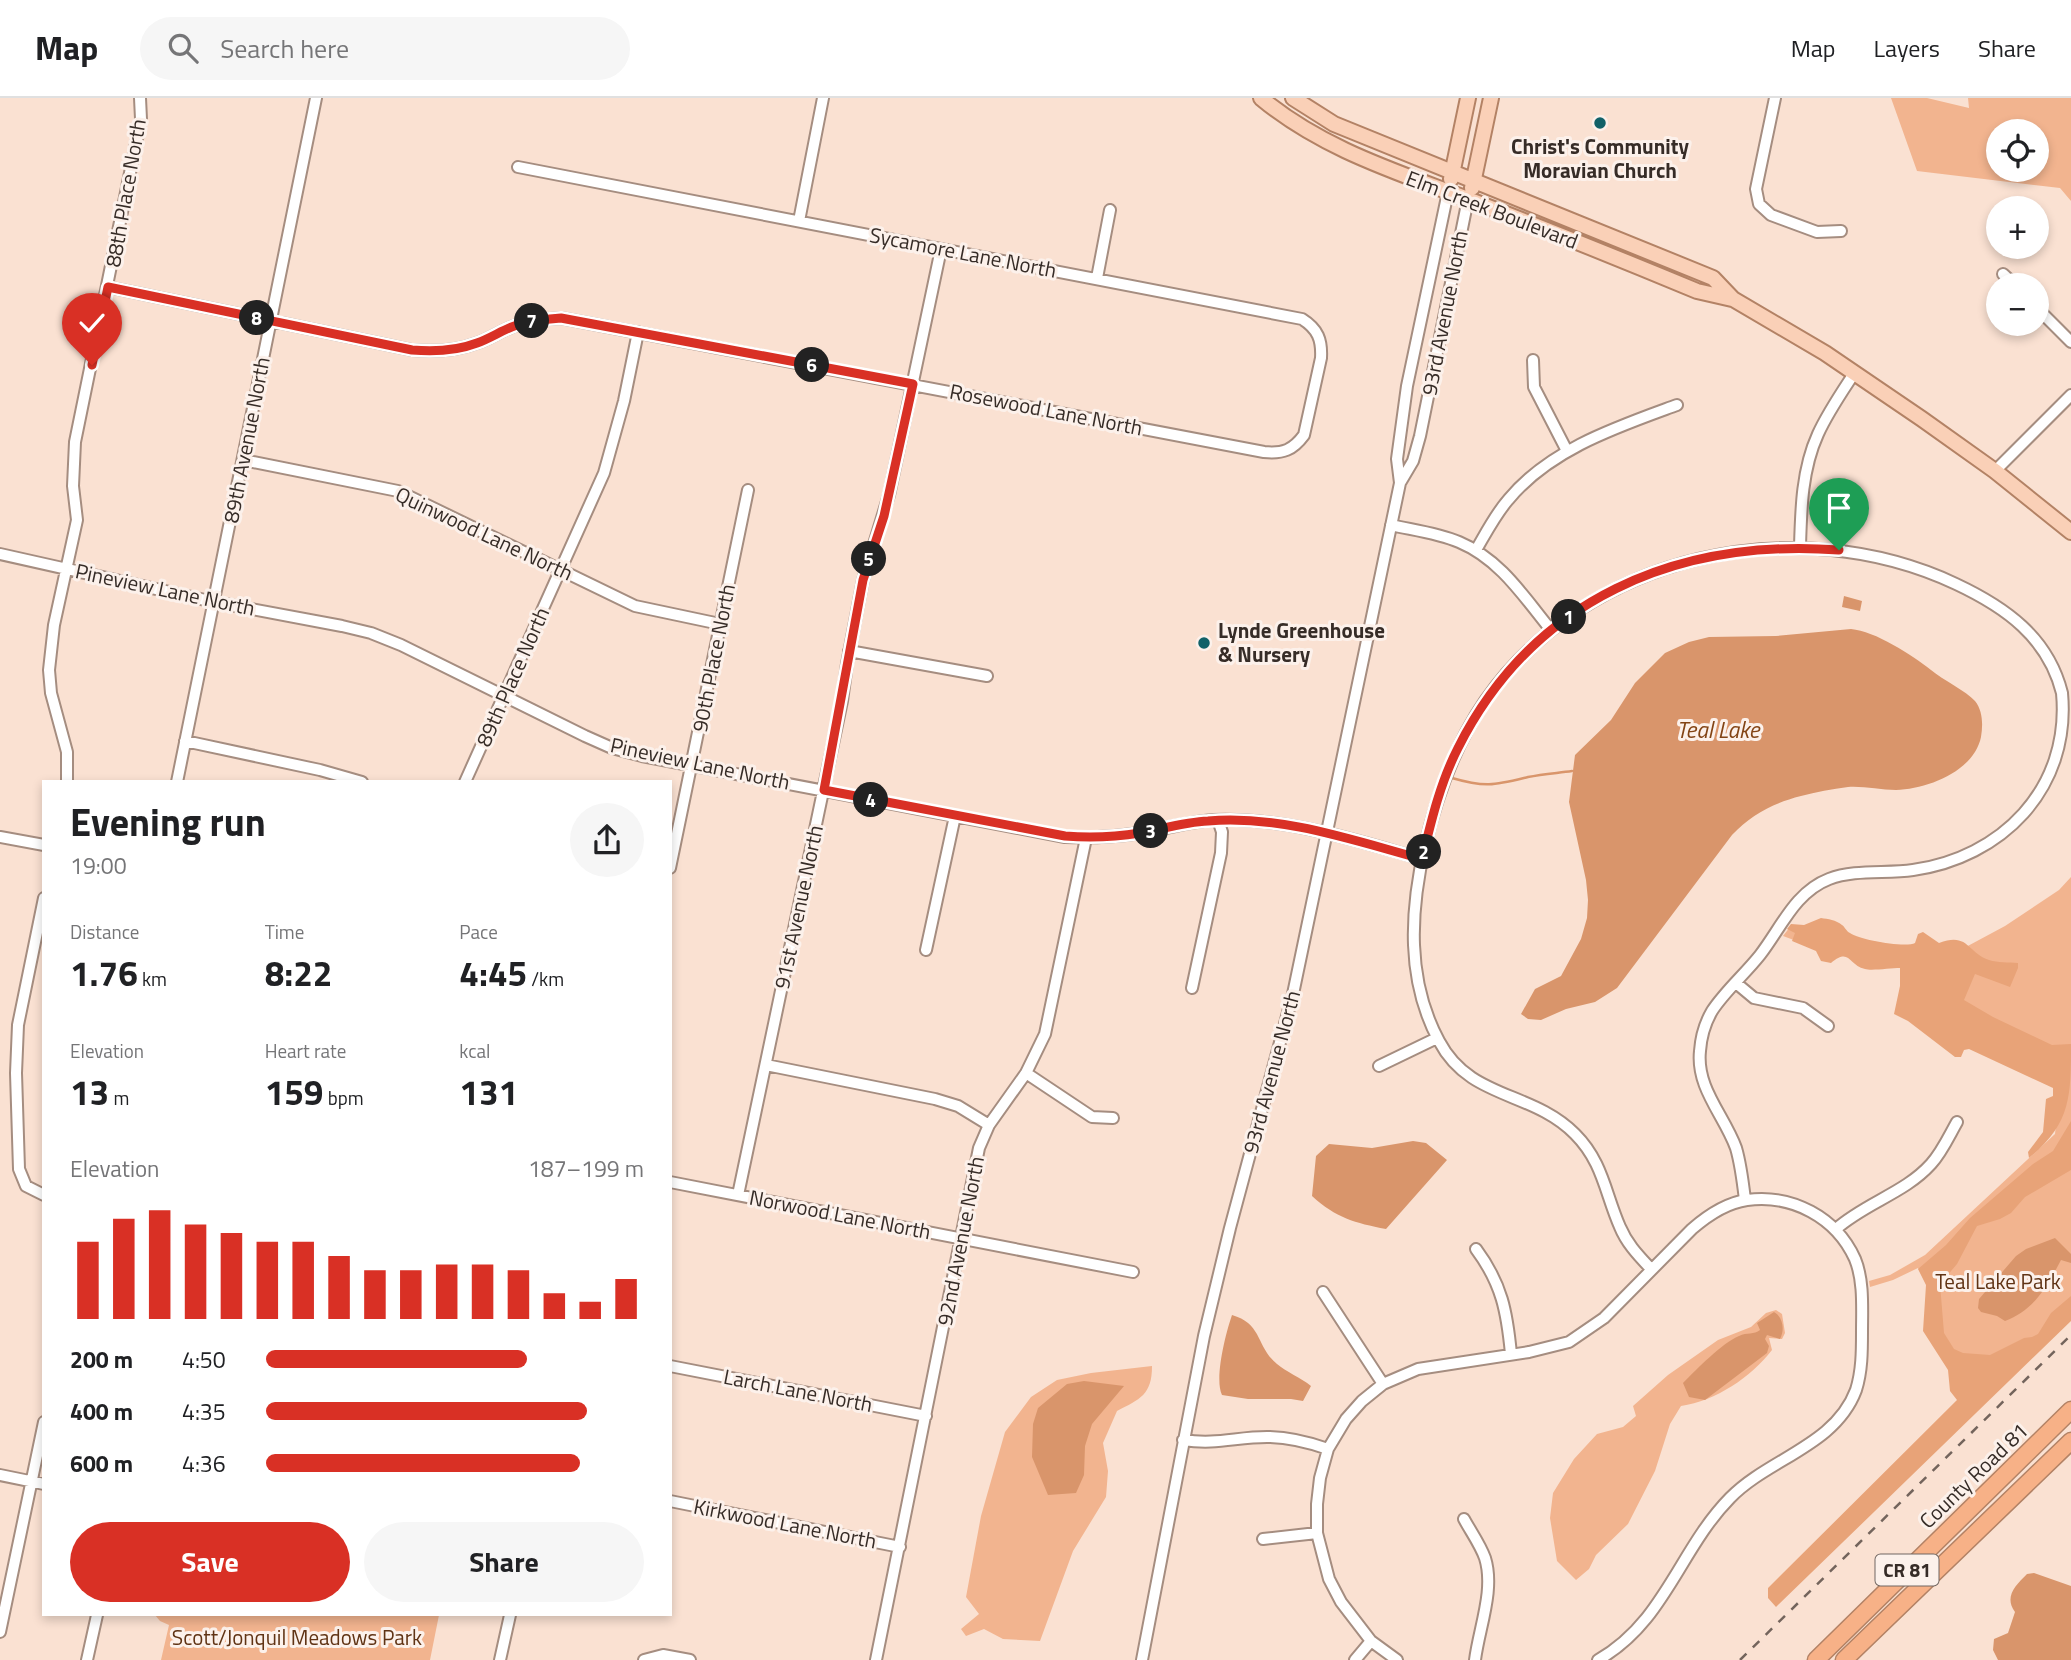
<!DOCTYPE html>
<meta charset="utf-8">
<style>
body{margin:0;font-family:"Titillium Web",sans-serif;background:#f6f6f6;color:#202124;height:100vh;display:flex;flex-direction:column;font-size:26px;white-space:nowrap}
*{box-sizing:border-box;margin:0}
p{font-size:23px;color:#757577}
.icon{flex:none;width:38px;height:38px;fill:none;stroke:currentColor;stroke-width:2;stroke-linecap:round;stroke-linejoin:round}
.map{position:relative;flex:1;overflow:hidden}
.side{position:absolute;left:42px;top:682px;width:630px;height:836px;display:flex;flex-direction:column;background:#fff;border-radius:0px;box-shadow:0 4px 10px #0003}
.side>*{flex:none}
.tools{position:absolute;left:1986px;top:21px;display:grid;gap:14px}
.tools a{display:grid;place-items:center;width:63px;height:63px;border-radius:50%;background:#fff;box-shadow:0 4px 10px #0003;font-size:35px}
.pin{position:absolute;display:grid;place-items:center;width:60px;height:60px;color:#fff;margin:-72px -30px;border-radius:50% 50% 50% 0;rotate:-45deg;box-shadow:0 0 7px #0007}
.pin .icon{rotate:45deg}
.km{position:absolute;width:35px;height:35px;margin:-18px;border-radius:50%;background:#222;color:#fff;font-size:19px;line-height:35px;text-align:center}
.round{display:grid;place-items:center;flex:none;width:74px;height:74px;border-radius:37px;background:#f6f6f6}
.headline{display:flex;align-items:center;justify-content:space-between;height:119px;padding:0 28px}
h1{font-size:38px;font-weight:700;line-height:52px}
.metrics{display:grid;grid-template-columns:repeat(3,1fr);gap:10px;height:119px;padding:7px 28px}
.metrics div{display:grid;align-content:center}
.metrics b{font-size:35px;font-weight:700}
.metrics small{font-size:19px;font-weight:400}
.metrics p{font-size:19px}
.chart{height:196px;padding:14px 28px}
.chart p{display:flex;justify-content:space-between}
.chart svg{width:100%;height:126px;margin-top:7px;stroke:#d93025;stroke-width:6}
.cta{display:flex;gap:14px;margin-top:auto;padding:14px 28px}
.cta a{flex:1;height:80px;border-radius:42px;background:#d93025;color:#fff;font-size:28px;font-weight:700;line-height:80px;text-align:center}
.cta a+a{background:#f6f6f6;color:#202124}
ul{padding:0 28px;list-style:none;font-size:23px}
li{display:grid;grid-template-columns:112px 84px 1fr;align-items:center;height:52px}
li i{height:18px;border-radius:9px;background:#d93025}
header{display:flex;align-items:center;gap:42px;box-sizing:border-box;height:98px;padding:0 35px;background:#fff;border-bottom:2px solid #e0e0e0}
header strong{font-size:33px}
nav{display:flex;gap:38px;margin-inline-start:auto;font-size:24px}
.search{width:490px;height:63px;background:#f6f6f6;display:flex;align-items:center;gap:18px;box-sizing:border-box;padding:0 24px;border-radius:38px;color:#757577;font-size:26px}
.map>svg:first-child{display:block}
.green{fill:#f2b48f;fill-rule:evenodd}
.forest{fill:#e8a378}
.water{fill:#d9956b}
.lines{fill:none;stroke-linecap:round;stroke-linejoin:round}
.stream{stroke:#d9956b;stroke-width:2.5}
.minor-casing{stroke:#a58d80;stroke-width:14}
.major-casing{stroke:#b38265;stroke-width:18}
.highway-casing{stroke:#b38265;stroke-width:19}
.minor{stroke:#fff;stroke-width:10}
.major{stroke:#fad0b7;stroke-width:14}
.highway{stroke:#f7b187;stroke-width:16}
.rail{stroke:#73645c;stroke-width:2.5;stroke-dasharray:9 9;stroke-linecap:butt}
.route-casing{stroke:#fff;stroke-width:14}
.route{stroke:#d93025;stroke-width:9}
.poi-dot{fill:#116168;stroke:#fcf1eb;stroke-width:2.5}
.labels{text-anchor:middle;stroke-width:6;stroke-linejoin:round;paint-order:stroke}
.shield{fill:#fcf1eb;stroke:#716762;stroke-width:2}
.shield-label{font-size:19px;font-weight:bold;fill:#362c27}
.poi-label{font-size:21px;font-weight:bold;fill:#362c27;stroke:#fcf1eb}
.street-label{font-size:21px;fill:#362c27;stroke:#fcf1eb}
.park-label{font-size:21px;fill:#603314;stroke:#fcf1eb}
.water-label{font-size:23px;font-style:italic;fill:#834415;stroke:#fcf1eb}
</style>
<header>
<strong>Map</strong>
<div class="search"><svg class="icon" aria-label="search" viewBox="0 0 24 24"><circle cx="10" cy="10" r="6"/><path d="M15 15l6 6"/></svg>Search here</div>
<nav><a>Map</a><a>Layers</a><a>Share</a></nav>
</header>
<div class="map">
<svg width="2071" height="1562" viewBox="0 0 2071 1562">
<rect width="100%" height="100%" fill="#fae1d2"/>
<!-- green -->
<path class="green" d="M1891,0H1927L1969,10L1968,0H2071V103L2060,90L1917,73ZM1998,33H2037V72H1998Z
M2071,779V1212L1974,1306L1925,1234L1928,1188L1918,1170L1893,1182L1870,1189L1869,1183L1890,1177L1925,1157L2055,1036L2060,988L1901,870L1810,848L1783,838L1790,829L1951,857L2005,828L2059,792Z
M1776,1212L1782,1216L1785,1235L1782,1241L1769,1240L1772,1252C1751,1279 1716,1303 1681,1308L1670,1326L1655,1373L1628,1426L1596,1457L1589,1471L1576,1482L1557,1463L1550,1420L1553,1395L1574,1361L1597,1336L1623,1329L1636,1318L1633,1308L1668,1277L1718,1242L1751,1229L1766,1215Z
M1152,1268C1152,1297 1140,1301 1117,1313L1103,1345L1108,1373L1106,1399L1073,1453L1040,1543L1003,1541L984,1531L966,1538L961,1531L979,1516L966,1499L981,1418L1005,1334L1031,1299L1057,1282L1091,1275Z
M155,1517H439L430,1562H161L169,1527L160,1523Z"/>
<!-- forest -->
<path class="forest" d="M1821,820C1828,821 1836,822 1842,827C1845,829 1846,833 1850,835C1859,842 1906,850 1915,845L1918,836L1923,834L1939,845C1969,834 1967,855 1989,862C1998,865 2008,864 2018,865V870L2010,889L1975,876L1964,902L1993,919L2052,947L2071,946C2071,998 2071,1026 2029,1060L2028,1054L2043,1034L2046,1001L2053,998V990L1969,951L1964,952L1961,959H1955L1908,923L1894,916L1900,888V870C1891,870 1871,873 1865,871C1848,867 1850,849 1831,865L1821,863L1816,853L1792,843L1795,835L1787,831L1791,826L1804,827Z
M2071,1023V1072L2025,1099L2011,1115L2000,1121L1977,1128L1957,1166L1940,1186L1944,1235L1954,1251L1963,1255L1990,1257L2024,1240L2032,1239L2038,1236L2051,1215L2071,1198V1223L1776,1509L1768,1500V1490L1957,1302L1950,1293L1948,1272L1923,1233L1926,1187L1918,1171L1946,1147L1970,1120L2033,1066L2053,1053Z"/>
<!-- water -->
<path class="water" d="M1844,498L1862,503L1860,513L1842,509Z
M1851,531C1875,533 1912,557 1931,572C1943,582 1966,593 1975,603C1983,613 1983,627 1981,639C1974,673 1928,691 1896,692C1880,692 1864,688 1848,689C1832,691 1816,694 1801,698C1773,705 1751,717 1732,737L1617,890L1595,904L1566,911L1541,922L1528,921L1521,916L1535,891L1561,878L1581,841L1587,820L1588,802L1586,782L1569,704L1575,657L1611,622L1635,585L1665,555L1689,544L1709,539L1776,538Z
M1413,1043L1426,1045L1447,1062L1386,1131C1355,1125 1336,1120 1312,1098L1316,1058L1329,1046L1372,1050Z
M2055,1140L2071,1156V1165L2061,1162C2047,1189 2034,1212 2005,1223L1997,1218L1981,1214L1978,1210L1979,1201L2016,1158L2026,1151Z
M1774,1214C1783,1219 1785,1232 1780,1241L1767,1237L1765,1241L1769,1248L1767,1255L1705,1302L1689,1299L1683,1285C1697,1271 1722,1245 1739,1238C1747,1234 1754,1237 1760,1232L1757,1225Z
M1232,1217C1263,1226 1256,1249 1277,1266C1286,1274 1300,1279 1311,1288L1303,1303L1291,1301H1248L1222,1297C1214,1281 1226,1234 1232,1217Z
M1084,1283L1124,1288L1092,1326L1085,1348L1084,1377L1076,1395L1048,1397L1032,1359L1033,1326L1038,1310L1067,1286Z
M2034,1475L2071,1488V1562H1998L1993,1552L1994,1541L2008,1535L2015,1514C2004,1499 2015,1488 2027,1476Z"/>
<g class="lines">
<!-- stream -->
<path class="stream" d="M1452,680C1486,690 1495,687 1528,679C1543,676 1558,675 1572,673"/>
<!-- minor casing -->
<g class="minor-casing">
<path id="minor" d="M1775,0L1756,91L1759,106L1771,117L1817,134L1841,133
M799,123L823,0
M2003,176L2015,187
M1097,180L1110,112
M108,189L412,252C435,254 456,253 477,245C491,240 504,231 517,227C532,222 546,221 561,220L1264,354C1283,356 1293,352 1304,337L1321,260C1322,242 1318,231 1302,221L518,69
M2037,210L2071,244
M1533,262L1534,289L1567,353
M243,362L398,393L635,508L720,526
M1995,373L2071,297
M1400,385L1413,363L1420,338L1468,101
M1391,427C1413,432 1438,435 1459,444C1500,461 1524,499 1551,532
M1800,449C1801,410 1802,371 1818,336C1828,314 1842,294 1855,274
M1476,452C1486,435 1495,417 1508,402C1550,351 1617,329 1677,307
M0,456L214,504L342,528L371,535L401,547L585,638L612,650L642,658L1065,739C1091,740 1115,739 1140,735C1164,731 1188,724 1213,722C1286,719 1354,742 1422,761
M849,553L987,578
M185,643L320,672L362,684
M67,684V654L51,595L49,572L54,527L77,422L73,388L75,344L141,21L140,0
M177,684L316,0
M465,684L604,375L624,303L638,234
M0,739L44,747
M670,770L748,392
M44,800L18,927L16,975L19,1071L26,1088L44,1097
M926,852L955,718
M1736,885L1754,900L1803,910L1828,928
M1192,890L1221,755L1222,734L1218,722
M766,967L935,1001L958,1008L989,1027
M1379,968L1437,940
M1026,975L1092,1019L1113,1020
M670,1084L1133,1174
M738,1097L842,603L847,566L863,482L889,397L941,151
M1836,1131C1865,1105 1905,1095 1931,1066C1942,1054 1949,1038 1957,1024
M1476,1151C1502,1186 1507,1214 1511,1256
M1651,1171C1639,1158 1627,1146 1620,1129C1605,1095 1603,1064 1575,1036C1531,992 1470,1002 1439,943C1406,882 1410,813 1425,748C1437,697 1455,647 1485,603C1588,455 1796,411 1956,486C2005,509 2048,539 2062,595C2071,692 2000,760 1913,772C1886,776 1855,771 1829,781C1795,794 1781,830 1760,857C1745,876 1725,893 1712,913C1705,925 1701,939 1700,953C1696,990 1724,1017 1736,1050C1741,1067 1743,1085 1745,1102
M1323,1194L1383,1286
M670,1268L926,1318
M1183,1342C1217,1347 1236,1339 1267,1339C1289,1339 1308,1344 1328,1351
M0,1377L44,1386
M670,1403L900,1449
M1464,1421C1471,1434 1480,1446 1485,1460C1495,1492 1479,1530 1475,1562
M1263,1441L1317,1435
M0,1534L44,1324
M87,1562L97,1517
M500,1562L510,1517
M644,1562L663,1557L690,1562
M876,1562L979,1050L989,1027L1026,975L1045,936L1086,740
M1142,1562L1204,1238L1230,1130L1293,896L1400,385L1397,361L1407,288L1448,94
M1355,1562L1371,1543
M1397,1562L1371,1543L1341,1504L1329,1481L1317,1435V1406L1320,1380L1328,1351L1346,1321L1362,1303L1383,1286L1418,1271L1529,1254L1569,1244L1604,1220L1692,1131C1707,1118 1725,1105 1747,1102C1792,1096 1836,1119 1855,1161C1864,1183 1862,1210 1862,1234C1862,1253 1862,1273 1856,1292C1835,1348 1769,1360 1730,1400C1679,1452 1665,1524 1598,1562"/>
</g>
<!-- major casing -->
<g class="major-casing">
<path id="major" d="M1261,0C1321,50 1394,73 1465,100C1543,130 1620,161 1697,193L1732,201
M1293,0L1334,26L1713,180L1733,201L1825,255L1922,321L1995,373L2071,434
M1451,81L1468,0
M1472,90L1491,0"/>
</g>
<!-- highway casing -->
<g class="highway-casing">
<path id="highway" d="M1816,1562L2071,1312
M1844,1562L2071,1343"/>
</g>
<!-- minor -->
<use href="#minor" class="minor"/>
<!-- major -->
<use href="#major" class="major"/>
<!-- highway -->
<use href="#highway" class="highway"/>
<!-- rail -->
<path class="rail" d="M1740,1562L2071,1237"/>
</g>
<g class="lines">
<!-- route casing -->
<g class="route-casing">
<path id="route" d="M92,267L108,189L412,252C435,254 456,253 477,245C491,240 504,231 517,227C532,222 546,221 561,220L913,286L884,418L863,482L824,692L1065,738C1091,740 1115,739 1140,735C1162,731 1185,724 1208,723C1282,717 1352,742 1422,761C1431,724 1440,685 1458,650C1533,501 1677,440 1839,452"/>
</g>
<!-- route -->
<use href="#route" class="route"/>
</g>
<!-- markers -->
<g class="poi-dot">
<circle cx="1600" cy="25" r="7"/>
<circle cx="1204" cy="545" r="7"/>
</g>
<g class="labels">
<!-- shield labels -->
<rect class="shield" x="1875.5" y="1456.5" width="63" height="31" rx="5"/>
<g class="shield-label">
<text x="1907" y="1479">CR 81</text>
</g>
<!-- poi labels -->
<g class="poi-label">
<text x="1600" y="56">Christ's Community<tspan x="1600" dy="24">Moravian Church</tspan></text>
<text x="1218" y="540" text-anchor="start">Lynde Greenhouse<tspan x="1218" dy="24">&amp; Nursery</tspan></text>
</g>
<!-- street labels -->
<g class="street-label">
<text transform="translate(126 95) rotate(-80)" y="7">88th Place North</text>
<text transform="translate(1492 112) rotate(21)" y="7">Elm Creek Boulevard</text>
<text transform="translate(963 155) rotate(11)" y="7">Sycamore Lane North</text>
<text transform="translate(1445 215) rotate(-79)" y="7">93rd Avenue North</text>
<text transform="translate(1046 312) rotate(11)" y="7">Rosewood Lane North</text>
<text transform="translate(247 342) rotate(-79)" y="7">89th Avenue North</text>
<text transform="translate(484 436) rotate(25)" y="7">Quinwood Lane North</text>
<text transform="translate(165 492) rotate(12)" y="7">Pineview Lane North</text>
<text transform="translate(714 560) rotate(-79)" y="7">90th Place North</text>
<text transform="translate(513 579) rotate(-66)" y="7">89th Place North</text>
<text transform="translate(700 666) rotate(12)" y="7">Pineview Lane North</text>
<text transform="translate(799 809) rotate(-78)" y="7">91st Avenue North</text>
<text transform="translate(1272 974) rotate(-75)" y="7">93rd Avenue North</text>
<text transform="translate(840 1117) rotate(11)" y="7">Norwood Lane North</text>
<text transform="translate(961 1143) rotate(-79)" y="7">92nd Avenue North</text>
<text transform="translate(798 1293) rotate(11)" y="7">Larch Lane North</text>
<text transform="translate(1974 1378) rotate(-44)" y="7">County Road 81</text>
<text transform="translate(785 1426) rotate(11)" y="7">Kirkwood Lane North</text>
</g>
<!-- park labels -->
<g class="park-label">
<text x="1998" y="1191">Teal Lake Park</text>
<text x="297" y="1547">Scott/Jonquil Meadows Park</text>
</g>
<!-- water labels -->
<g class="water-label">
<text x="1718" y="640">Teal Lake</text>
</g>
</g>
</svg>
<div class="tools">
<a><svg class="icon" aria-label="locate" viewBox="0 0 24 24"><circle cx="12" cy="12" r="6"/><path d="M12 2v4M12 18v4M2 12h4M18 12h4"/></svg></a>
<a>+</a>
<a>−</a>
</div>
<div class="pin" style="left:1839px;top:452px;background:#1e9e55"><svg class="icon" aria-label="arrive" viewBox="0 0 24 24"><path d="M6 21V4h12l-3 4 3 4H6"/></svg></div>
<div class="pin" style="left:92px;top:267px;background:#d93025"><svg class="icon" aria-label="check" viewBox="0 0 24 24"><path d="M5 12l5 5 9-10"/></svg></div>
<b class="km" style="left:1569px;top:519px">1</b>
<b class="km" style="left:1424px;top:754px">2</b>
<b class="km" style="left:1151px;top:733px">3</b>
<b class="km" style="left:871px;top:702px">4</b>
<b class="km" style="left:869px;top:461px">5</b>
<b class="km" style="left:812px;top:267px">6</b>
<b class="km" style="left:532px;top:223px">7</b>
<b class="km" style="left:257px;top:220px">8</b>
<section class="side">
<div class="headline"><div><h1>Evening run</h1><p>19:00</p></div><a class="round"><svg class="icon" aria-label="share" viewBox="0 0 24 24"><path d="M12 15V3M7 8l5-5 5 5M5 13v7h14v-7"/></svg></a></div>
<div class="metrics">
<div><p>Distance</p><b>1.76<small> km</small></b></div>
<div><p>Time</p><b>8:22</b></div>
<div><p>Pace</p><b>4:45<small> /km</small></b></div>
</div>
<div class="metrics">
<div><p>Elevation</p><b>13<small> m</small></b></div>
<div><p>Heart rate</p><b>159<small> bpm</small></b></div>
<div><p>kcal</p><b>131</b></div>
</div>
<div class="chart"><p><span>Elevation</span>187–199 m</p>
<svg viewBox="0 0 160 44" preserveAspectRatio="none"><path d="M5 44V17M15 44V9M25 44V6M35 44V11M45 44V14M55 44V17M65 44V17M75 44V22M85 44V27M95 44V27M105 44V25M115 44V25M125 44V27M135 44V35M145 44V38M155 44V30"/></svg>
</div>
<ul>
<li><b>200 m</b>4:50<i style="width:69%"></i></li>
<li><b>400 m</b>4:35<i style="width:85%"></i></li>
<li><b>600 m</b>4:36<i style="width:83%"></i></li>
</ul>
<div class="cta"><a>Save</a><a>Share</a></div>
</section>
</div>
